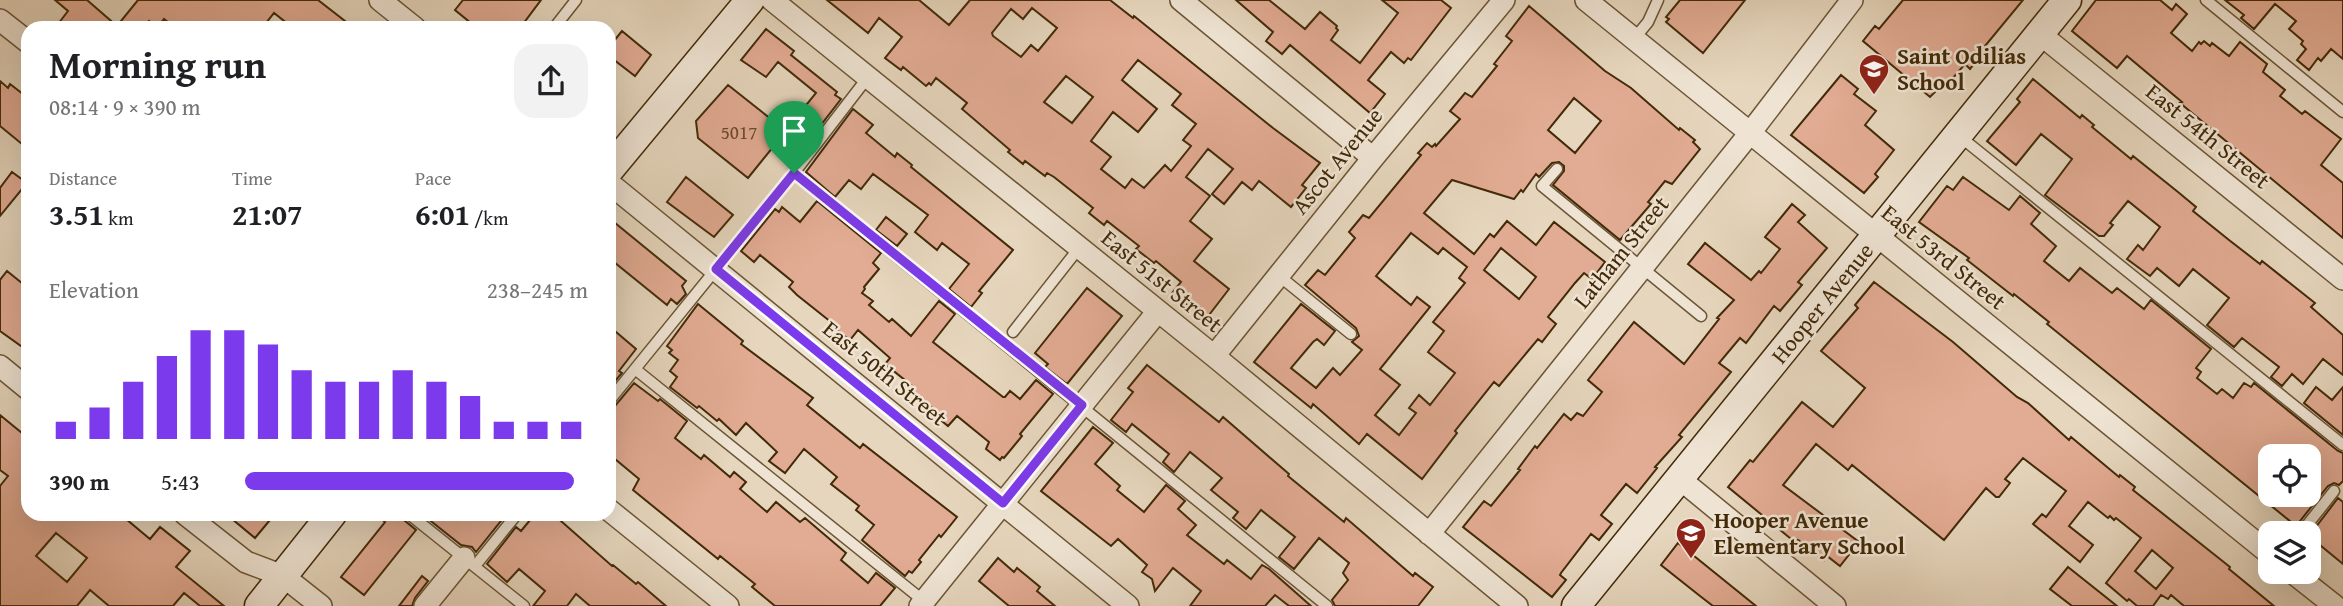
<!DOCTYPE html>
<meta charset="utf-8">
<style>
body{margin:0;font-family:"Gentium Book Plus",serif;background:#f2f2f2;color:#202124;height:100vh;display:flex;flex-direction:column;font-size:26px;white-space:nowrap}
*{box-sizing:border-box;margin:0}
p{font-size:23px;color:#757577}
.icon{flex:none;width:38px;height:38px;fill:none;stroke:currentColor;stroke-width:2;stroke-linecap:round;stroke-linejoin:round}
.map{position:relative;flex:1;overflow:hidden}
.sheet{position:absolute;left:21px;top:21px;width:595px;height:500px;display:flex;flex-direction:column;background:#fff;border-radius:21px;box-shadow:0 7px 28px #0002}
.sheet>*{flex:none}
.fabs{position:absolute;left:2258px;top:444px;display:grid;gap:14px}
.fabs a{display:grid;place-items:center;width:63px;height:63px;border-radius:14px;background:#fff;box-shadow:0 7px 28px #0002;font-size:35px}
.pin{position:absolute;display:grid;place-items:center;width:60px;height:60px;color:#fff;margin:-72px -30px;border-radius:50% 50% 50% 0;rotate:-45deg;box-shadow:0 0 7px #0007}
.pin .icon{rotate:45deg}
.round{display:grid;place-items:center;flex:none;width:74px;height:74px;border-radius:21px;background:#f2f2f2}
.overview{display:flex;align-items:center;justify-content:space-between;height:119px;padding:0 28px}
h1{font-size:38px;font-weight:700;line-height:52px}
.stats{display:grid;grid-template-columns:repeat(3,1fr);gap:10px;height:119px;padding:7px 28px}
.stats div{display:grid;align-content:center}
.stats b{font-size:30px;font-weight:700}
.stats small{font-size:19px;font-weight:400}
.stats p{font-size:19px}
.chart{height:196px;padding:14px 28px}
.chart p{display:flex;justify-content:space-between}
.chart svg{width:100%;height:126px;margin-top:7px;stroke:#7c3aed;stroke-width:6}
ul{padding:0 28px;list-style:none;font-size:23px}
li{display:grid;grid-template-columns:112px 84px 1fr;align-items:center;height:52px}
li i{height:18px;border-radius:9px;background:#7c3aed}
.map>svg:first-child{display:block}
.building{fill:#e2ab93;stroke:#422a08;stroke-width:2;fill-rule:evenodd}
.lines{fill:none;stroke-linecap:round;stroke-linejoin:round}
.lane-casing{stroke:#6b5535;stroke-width:13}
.street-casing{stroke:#6b5535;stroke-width:24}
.secondary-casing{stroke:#422a08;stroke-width:31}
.lane{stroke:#efe4d4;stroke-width:10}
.street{stroke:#efe4d4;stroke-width:21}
.secondary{stroke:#efe4d4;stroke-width:28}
.route-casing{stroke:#fff;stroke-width:14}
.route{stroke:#7c3aed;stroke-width:9}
.labels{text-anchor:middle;stroke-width:5;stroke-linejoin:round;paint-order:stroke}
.number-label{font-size:19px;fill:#6a4a2b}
.poi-label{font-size:23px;font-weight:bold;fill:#422a08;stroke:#efe4d4;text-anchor:start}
.street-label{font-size:23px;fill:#422a08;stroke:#efe4d4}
</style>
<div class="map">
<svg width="2343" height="606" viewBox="0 0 2343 606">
<rect width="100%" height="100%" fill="#e6d6bd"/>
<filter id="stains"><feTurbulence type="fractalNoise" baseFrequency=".00286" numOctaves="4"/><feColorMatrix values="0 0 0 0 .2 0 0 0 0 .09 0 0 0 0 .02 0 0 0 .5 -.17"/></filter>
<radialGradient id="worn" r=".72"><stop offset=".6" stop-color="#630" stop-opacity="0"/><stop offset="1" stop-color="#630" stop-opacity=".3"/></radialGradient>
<!-- building -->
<path class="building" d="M55,0H87L117,26L138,0H318L354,28H293L274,13L262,28H175L164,19L157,28L149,21L143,28H55L68,11Z
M463,0H541L520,28H477L455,10Z
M827,0H919L949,25L970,0H1110L1133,18L1134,16L1273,128L1320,163L1302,185L1306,188L1291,207L1259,181L1252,190L1242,182L1224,204L1212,194L1233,169L1208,149L1186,177L1210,196L1190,221L1212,239L1194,261L1229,289L1209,315H1201L1172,293L1181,282L1156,261L1154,263L1136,249L1139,246L1107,221L1104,225L1089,213L1093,208L1054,177L1047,173L1045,176L1025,161L1023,164L1008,152L1010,150L962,109L967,103L936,78L931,85L929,83L926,86L903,67L901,70L885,58L902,37L879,18L868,33ZM1032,8L1057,28L1038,51L1031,45L1021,57L993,36L992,33L1011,9L1023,19ZM1138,60L1181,94L1172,105L1196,124L1183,140L1191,146L1171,171L1165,165L1144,188L1132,179L1125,188L1101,169L1111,157L1091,141L1113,112L1138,132L1157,109L1122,80ZM1066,76L1093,97L1072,123L1044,102Z
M1236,0H1269L1305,29L1320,12L1337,26L1336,28L1338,30L1331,40L1360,63L1398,13L1382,0H1441L1451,8L1411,60L1408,58L1404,63L1391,52L1368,80L1385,94L1370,113L1290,45L1282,54L1266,41L1273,32Z
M1680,0H1745L1703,53L1666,22L1669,19L1666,17Z
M1903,0H2023L1985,46L1987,48L1970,69L1965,64L1946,86L1943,84L1930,97L1863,41L1875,26L1879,29Z
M2096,0H2160L2172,10L2176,4L2187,14L2171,33L2192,51L2199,42L2201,44L2204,41L2210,46L2212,43L2229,56L2240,42L2267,64L2263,72L2285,90L2280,96L2302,114L2305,111L2341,139L2321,165L2343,183V238L2180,103L2182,102L2127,56L2117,68L2072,31Z
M2225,0H2343V59L2331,49L2321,61L2318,58L2309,70L2297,60L2306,49L2301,44L2303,41L2289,29L2296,21L2275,4L2254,29L2241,18L2244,15Z
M1529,6L1605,71L1631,88L1679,130L1680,128L1695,140L1693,142L1700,149L1672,184L1665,181L1648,202L1651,204L1620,240L1553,185L1564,171V166L1559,162L1552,163L1539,177L1536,174L1523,192L1521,190L1514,199L1452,180L1424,213L1474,254L1490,234L1494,237L1507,221L1536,245L1554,222L1605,262L1592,279L1584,273L1575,283L1548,317L1556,324L1542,342L1538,339L1499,386L1494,382L1455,431L1457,433L1422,479L1367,434L1359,444L1313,404L1311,408L1254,362L1301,304L1335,331L1324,345L1317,339L1313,342L1291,368L1316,388L1333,368L1340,375L1362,350L1352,342L1359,336L1356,328L1305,285L1318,270L1325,275L1355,238L1349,232L1363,215L1369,218L1421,155L1418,153L1427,143L1432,147L1435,144L1436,146L1460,119L1450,111L1465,93L1472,97L1497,66L1494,64L1512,41L1506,36ZM1574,98L1601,121L1575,153L1548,130ZM1411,233L1438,254L1443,248L1467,267L1459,278L1465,283L1433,322L1444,331L1428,352L1455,373L1430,405L1419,395L1409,408L1416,413L1399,435L1375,415L1400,385L1380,369L1430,307L1417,297L1411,305L1376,276ZM1501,248L1536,277L1519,299L1484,270Z
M766,29L794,51L791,55L837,92L835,95L841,99L817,130L798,115L816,93L778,62L766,77L741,60Z
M622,31L651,55L635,76L609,56V47Z
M1841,75L1858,89L1854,94L1876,111L1865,125L1894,150L1875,174L1878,177L1864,193L1791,135Z
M2033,79L2080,118L2082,115L2094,125L2092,127L2131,159L2133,156L2178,192L2196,207L2193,211L2229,240L2260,264L2262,261L2315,303L2311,307L2343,335V375L2323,359L2303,384L2292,374L2282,386L2271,377L2279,367L2242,338L2234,347L2207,325L2229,298L2193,269L2179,286L2157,268L2150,276L2127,259L2138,245L2143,250L2160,227L2128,201L2110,223L2113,225L2104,236H2099L2045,195L2072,159L2041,134L2016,165L1987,141L2020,102L2017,99Z
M0,81L8,88L10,84L28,98V149L0,126Z
M728,85L786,131L748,178L698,138L696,121Z
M853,109L873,125L866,133L895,157L897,153L912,165L911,167L1013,250L979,291L982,293L971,307L949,289L969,264L942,243L937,250L915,232L928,215L873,174L861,189L849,180L835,197L806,172Z
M12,172L27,183L0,216V188Z
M686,177L733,215L714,237L667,202Z
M1963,177L2009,210L2020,196L2040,213L2031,224L2056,246L2044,261L2069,281L2080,268L2112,293L2117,288L2144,309L2151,300L2211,349L2196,368L2201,372L2197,378L2217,394L2222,389L2233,398L2244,383L2251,387L2254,383L2338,451L2343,453V481L2339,485L2334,483L2328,486L2296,526L2047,324L2049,322L2014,294L2013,296L1967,260L1969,258L1919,222L1947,186L1953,190ZM2270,457H2308V465L2317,471L2308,482V495H2270Z
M817,201L881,253L873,263L879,269L864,287L865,289L862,293L873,301L869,305L889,322L892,319L911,336L939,301L955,314L933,342L1003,397H1005L1010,391L1020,399L1036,380L1053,394L1020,434L1022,436L1004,458L1002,457L1000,460L986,449L989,442L957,416L948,426L931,412L933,409L908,389L911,385L885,364L890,358L858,330L850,340L834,328L836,326L797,295L789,287L793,282L760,255L754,262L741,251L775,209L779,212L782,207L800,222Z
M1792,204L1805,215L1798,222L1827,248L1798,282L1802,285L1780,311L1774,306L1746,343L1740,338L1719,363L1731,372L1679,435L1682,437L1655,467L1657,468L1637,493L1626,484L1601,515L1612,524L1599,540L1591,534L1561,573L1560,575L1566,580L1552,597L1463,527L1484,501L1491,506L1520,470L1518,469L1535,446L1537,448L1564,414L1571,420L1577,413L1583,416L1602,392L1588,380L1634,322L1684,364L1719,319L1717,318L1734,300L1688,264L1705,243L1751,280L1759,271L1761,273L1780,249L1765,237Z
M886,217L907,234L897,246L876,230Z
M609,218L686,281L682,286L686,294L677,304L671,299L667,305L609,258Z
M7,271L28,288V351L0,331V280Z
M1874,282L1953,342L2017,397L2028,403L2069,440L2071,437L2119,477L2120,475L2135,487L2133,490L2230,567L2229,569L2274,606H2184L2171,595L2168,599L2161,595L2153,606H2137L2129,599L2127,601L2106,583L2141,538L2116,518L2114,520L2110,516L2108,518L2088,502L2069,526L2093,545L2080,562L2033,524L2042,514L2046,517L2066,491L2023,458L2005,479L2010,483L1999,497H1996L1986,488L1944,540L1852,465L1848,470L1816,444L1783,485L1859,542L1840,566L1827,556L1824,560L1798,540L1796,543L1728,487L1750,460L1753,462L1802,402L1833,427L1865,388L1821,351L1858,308L1855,305ZM2152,550L2173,568L2156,589L2135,571Z
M1087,288L1122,316L1067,384L1045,367L1048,364L1035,353Z
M698,304L743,341L741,344L813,398L807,405L860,448L863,444L957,517L941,537L939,535L919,560L921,562L912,573L909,571L905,576L862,540L874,525L856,510L859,506L831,484L837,477L804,449L785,473L769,461L777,452L746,423L736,435L719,419L717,421L699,406L697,408L670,387L677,377L670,371L678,360L669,353L672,350L667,346Z
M609,326L636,349L619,371L622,373L609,388Z
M1147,365L1219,422L1223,417L1289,474L1288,476L1344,522L1346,518L1413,576L1415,573L1433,587L1418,606H1335L1332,600L1348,580L1343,573L1349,563L1319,538L1294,569L1279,557L1295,537L1261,510L1246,529L1233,518L1238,512L1211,490L1222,478L1190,452L1174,472L1163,462L1169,454L1132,424L1126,432L1111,420L1133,392L1128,388Z
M634,383L658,401L660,399L687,421L675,438L701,459L704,455L730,477L734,472L746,482L740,489L767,512L776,502L800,522L805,518L846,553L841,560L868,583L876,573L895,588L880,606H775L752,587L755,584L720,556L718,559L633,490L639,479L609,454V409L615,406Z
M2316,387L2332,400L2343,387V435L2304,403Z
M0,415L28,438V514H120L150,539L160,527L190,551L176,567L224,606H200L184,593L173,606H109L90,590L77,606H0V486L8,476L0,470ZM56,533L87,558L67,582L36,556Z
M1093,427L1113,443L1095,464L1120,486L1117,490L1144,512L1166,485L1185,501L1178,509L1196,525L1187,535L1224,564L1227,560L1251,579L1262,565L1269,569L1311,606H1289L1275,595L1265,606H1190L1201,591L1173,568L1155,591L1152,579L1142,572L1147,565L1118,539L1111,546L1041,491Z
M2338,498L2343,502V564L2309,536Z
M226,514H275L255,538Z
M376,514H401L404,520L416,530L364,595L341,577L385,522Z
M422,514H501L504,517L476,552L472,547L461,545Z
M535,514H553L612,566L613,565L636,584L638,582L666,606H590L576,594L567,606H533L545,591L519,569L507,582L487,564L516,527L521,531Z
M1678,543L1756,606H1713L1700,596L1661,565Z
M998,558L1014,572L1017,568L1028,577L1040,587L1037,591L1055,606H1009L979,581Z
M2068,567L2117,606H2072L2050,589Z
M422,576L428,581L415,598L412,606H399Z"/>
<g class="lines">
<!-- lane casing -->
<g class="lane-casing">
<path id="lane" d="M2206,0L2343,112
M554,28L576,0
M1634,39L1648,22L1658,0
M1958,135L2343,445
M1557,169L1542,186L1701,316
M794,173L868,77
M1278,275L1351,334
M1013,332L1079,248
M635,369L925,602
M609,401L794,173L1327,606
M409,514L524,606
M2300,534L2334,491
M475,566L517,514"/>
</g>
<!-- street casing -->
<g class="street-casing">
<path id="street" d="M380,0L415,28
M772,0L1214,356L1517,606
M1181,0L1373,158
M1586,0L2270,554
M0,20L28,42
M2040,34L2343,279
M609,183L1128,606
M1214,356L1373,158L1504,0
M0,366L28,389
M1680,479L1835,606
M609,510L728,606
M185,514L246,562L283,576L321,606
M1429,534L1750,133L1852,0
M2292,572L2335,606
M425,606L464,558
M920,606L1158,311"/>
</g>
<!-- secondary casing -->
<g class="secondary-casing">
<path id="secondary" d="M609,170L750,0
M259,606L332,514
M1576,606L2067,0"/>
</g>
<!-- lane -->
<use href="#lane" class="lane"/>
<!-- street -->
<use href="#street" class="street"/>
<!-- secondary -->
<use href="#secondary" class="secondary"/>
</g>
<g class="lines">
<!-- route casing -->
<g class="route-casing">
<path id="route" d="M794,173L1082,405L1003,503L716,269Z"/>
</g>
<!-- route -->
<use href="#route" class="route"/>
</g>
<!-- icons -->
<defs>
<g id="school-pin" transform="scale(1.575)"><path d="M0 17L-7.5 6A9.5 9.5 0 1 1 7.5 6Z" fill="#8f2418" stroke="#efe4d4"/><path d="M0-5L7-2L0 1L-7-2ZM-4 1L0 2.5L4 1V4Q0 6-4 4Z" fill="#fff"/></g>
</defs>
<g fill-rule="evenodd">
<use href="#school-pin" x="1874" y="69"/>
<use href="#school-pin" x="1691" y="533"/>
</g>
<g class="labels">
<!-- number labels -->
<g class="number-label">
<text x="739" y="139">5017</text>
</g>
<!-- poi labels -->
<g class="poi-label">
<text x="1897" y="64">Saint Odilias<tspan x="1897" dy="26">School</tspan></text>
<text x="1714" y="528">Hooper Avenue<tspan x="1714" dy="26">Elementary School</tspan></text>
</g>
<!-- street labels -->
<g class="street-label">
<text transform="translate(2208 136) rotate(39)" y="8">East 54th Street</text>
<text transform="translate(1337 161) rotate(-51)" y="8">Ascot Avenue</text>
<text transform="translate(1621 252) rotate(-51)" y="8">Latham Street</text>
<text transform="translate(1944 257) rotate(39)" y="8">East 53rd Street</text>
<text transform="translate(1162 281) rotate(39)" y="8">East 51st Street</text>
<text transform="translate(1822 303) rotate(-51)" y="8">Hooper Avenue</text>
<text transform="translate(885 373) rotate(39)" y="8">East 50th Street</text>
</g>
</g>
<rect width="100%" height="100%" filter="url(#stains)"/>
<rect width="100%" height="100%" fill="url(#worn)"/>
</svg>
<div class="fabs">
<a><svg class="icon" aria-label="locate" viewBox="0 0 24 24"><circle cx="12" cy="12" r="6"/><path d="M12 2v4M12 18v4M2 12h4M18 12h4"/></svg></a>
<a><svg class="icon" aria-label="layers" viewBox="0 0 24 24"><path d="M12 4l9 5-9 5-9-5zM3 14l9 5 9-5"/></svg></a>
</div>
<div class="pin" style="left:794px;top:173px;background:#1e9e55"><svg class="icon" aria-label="arrive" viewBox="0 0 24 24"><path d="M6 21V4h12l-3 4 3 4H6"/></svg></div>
<section class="sheet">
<div class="overview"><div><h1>Morning run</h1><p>08:14 · 9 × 390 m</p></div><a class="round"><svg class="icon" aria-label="share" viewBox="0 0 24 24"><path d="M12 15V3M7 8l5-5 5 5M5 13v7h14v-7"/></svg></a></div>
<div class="stats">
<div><p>Distance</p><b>3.51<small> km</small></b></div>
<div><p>Time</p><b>21:07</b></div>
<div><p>Pace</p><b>6:01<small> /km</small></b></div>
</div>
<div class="chart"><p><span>Elevation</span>238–245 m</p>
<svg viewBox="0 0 160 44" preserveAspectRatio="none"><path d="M5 44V38M15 44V33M25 44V24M35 44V15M45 44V6M55 44V6M65 44V11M75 44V20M85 44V24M95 44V24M105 44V20M115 44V24M125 44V29M135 44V38M145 44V38M155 44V38"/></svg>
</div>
<ul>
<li><b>390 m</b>5:43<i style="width:96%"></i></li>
</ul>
</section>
</div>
